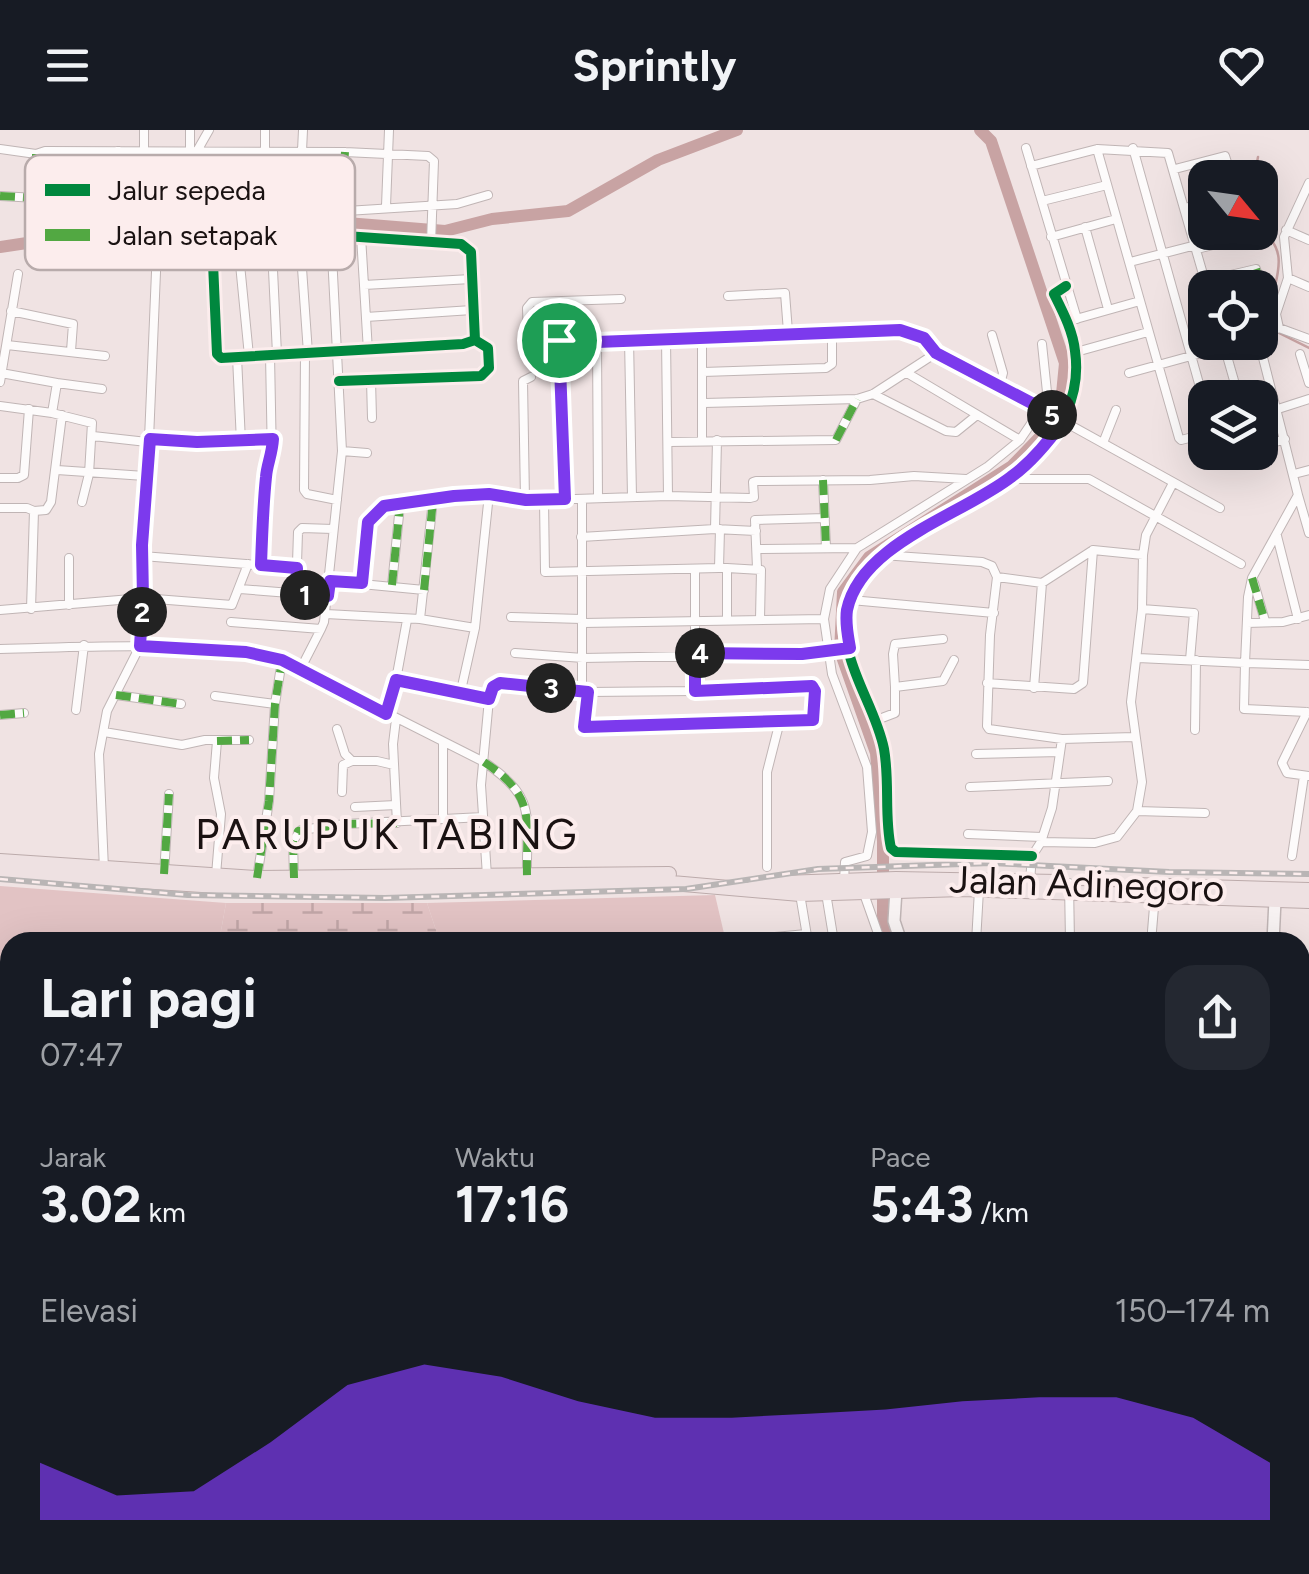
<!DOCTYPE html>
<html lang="id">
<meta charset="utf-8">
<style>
body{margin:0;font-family:Figtree,sans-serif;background:#242831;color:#f1f3f6;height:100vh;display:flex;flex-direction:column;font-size:38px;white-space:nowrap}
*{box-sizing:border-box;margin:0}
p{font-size:32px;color:#9ea1a6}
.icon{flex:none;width:55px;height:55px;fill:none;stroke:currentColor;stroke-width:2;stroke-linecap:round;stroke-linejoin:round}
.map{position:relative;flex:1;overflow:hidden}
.details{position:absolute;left:0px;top:802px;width:1310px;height:642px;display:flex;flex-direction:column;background:#171b24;border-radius:30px 30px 0 0;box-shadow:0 10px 40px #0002}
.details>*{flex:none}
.needle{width:65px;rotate:119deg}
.tools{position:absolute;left:1188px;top:30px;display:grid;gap:20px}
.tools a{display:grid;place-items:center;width:90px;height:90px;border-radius:20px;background:#171b24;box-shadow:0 10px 40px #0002;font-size:50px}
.pin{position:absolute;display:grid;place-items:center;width:85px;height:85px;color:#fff;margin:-42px;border:5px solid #fff;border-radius:50%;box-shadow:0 2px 10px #0007}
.km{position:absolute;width:50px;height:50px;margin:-25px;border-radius:50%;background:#222;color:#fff;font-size:28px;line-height:50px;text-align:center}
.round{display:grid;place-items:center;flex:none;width:105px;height:105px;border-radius:30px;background:#242831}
.headline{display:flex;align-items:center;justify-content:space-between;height:170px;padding:0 40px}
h1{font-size:55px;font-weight:700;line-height:75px}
.metrics{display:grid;grid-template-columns:repeat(3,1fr);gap:15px;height:170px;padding:10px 40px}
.metrics div{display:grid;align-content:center}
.metrics b{font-size:50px;font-weight:700}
.metrics small{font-size:28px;font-weight:400}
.metrics p{font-size:28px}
.chart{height:280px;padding:20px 40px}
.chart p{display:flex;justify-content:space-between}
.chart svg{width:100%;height:180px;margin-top:10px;fill:#7c3aed;opacity:.7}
header{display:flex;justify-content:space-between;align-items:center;height:130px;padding:0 40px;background:#171b24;font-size:45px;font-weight:700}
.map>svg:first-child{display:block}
.grass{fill:#e2c3c4}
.wetland{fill:url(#wetland-marsh)}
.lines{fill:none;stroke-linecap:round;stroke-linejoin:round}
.stream{stroke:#c8a3a3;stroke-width:2.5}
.river{stroke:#c8a3a3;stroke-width:12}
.taxiway{stroke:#d4cccc;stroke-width:18}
.runway{stroke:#d4cccc;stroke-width:45}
.street-casing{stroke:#c0b5b5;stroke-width:10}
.secondary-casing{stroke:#c0b5b5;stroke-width:14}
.highway-casing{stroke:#bcabab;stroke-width:16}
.street{stroke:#fdfbfb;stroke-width:8}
.secondary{stroke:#f8f3f3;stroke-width:11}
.highway{stroke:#eee1e2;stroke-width:14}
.rail-casing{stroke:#b9b5b5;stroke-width:6}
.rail{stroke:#fceded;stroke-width:2.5;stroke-dasharray:8;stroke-linecap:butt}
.quiet{stroke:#52a842;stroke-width:8;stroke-dasharray:15 8;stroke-linecap:butt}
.cycleway-casing{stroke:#fceded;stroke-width:16}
.cycleway{stroke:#00873e;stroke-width:10}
.route-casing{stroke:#fff;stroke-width:20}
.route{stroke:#7c3aed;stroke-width:12}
.labels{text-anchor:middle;stroke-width:8;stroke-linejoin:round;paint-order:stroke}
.street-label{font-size:38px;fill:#1a1212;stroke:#fceded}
.quarter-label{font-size:42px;letter-spacing:2.5px;fill:#1a1212;stroke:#fceded}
.key{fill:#fceded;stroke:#b8abab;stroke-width:2.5}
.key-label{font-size:28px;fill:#1a1212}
</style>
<header><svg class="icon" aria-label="menu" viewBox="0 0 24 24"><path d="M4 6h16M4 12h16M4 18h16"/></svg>Sprintly<svg class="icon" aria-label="heart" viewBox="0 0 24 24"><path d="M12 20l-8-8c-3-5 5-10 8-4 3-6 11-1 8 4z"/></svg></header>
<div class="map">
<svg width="1309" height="1444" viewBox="0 0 1309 1444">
<defs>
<pattern id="wetland-marsh" width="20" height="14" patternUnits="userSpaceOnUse" patternTransform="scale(2.5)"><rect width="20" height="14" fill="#e2c3c4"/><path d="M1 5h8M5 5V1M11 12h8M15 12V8" fill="none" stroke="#c1a6a7"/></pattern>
</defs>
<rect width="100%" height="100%" fill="#f0e3e3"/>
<!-- grass -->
<path class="grass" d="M0,756L226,773L219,812H10V1116L0,1114V961H10L8,923L0,920Z
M715,765L726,812H440L427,773Z
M0,1311L10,1312V1435H483L480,1444H0Z
M575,1435H763L821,1444H633Z"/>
<!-- wetland -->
<path class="wetland" d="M226,773H427L440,812H219Z"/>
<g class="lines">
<!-- stream -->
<path class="stream" d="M1254,48L1258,27
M1260,99C1301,129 1260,164 1274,197
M1279,203L1309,218"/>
<!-- river -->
<path class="river" d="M0,117L40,111L163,117L322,91L445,101L492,89L568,81L658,30L737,0
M891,812L883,794V711L876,623L840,521L843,462L869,427L1012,336L1041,306L1061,274L1065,233L991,11L980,0
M1001,1444V1435"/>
<!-- taxiway -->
<path class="taxiway" d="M0,1146L10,1148"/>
<!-- runway -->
<path class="runway" d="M0,1243L10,1244"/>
<!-- street casing -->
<g class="street-casing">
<path id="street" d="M265,0V21
M1026,18L1077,189
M1133,18L1205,275
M0,19L36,24L45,21L345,22L428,26L434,31L431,113
M1097,19L1179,308L1181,310L1205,304
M118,21L119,90L127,94L154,95L156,142L149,309
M190,21V0
M197,21L209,0
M302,21L303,0
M144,22V0
M36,24L37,68L117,69
M1031,36L1097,19L1168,23L1207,158
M1175,39L1225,26L1232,48
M0,66L37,68
M153,67L154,22
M1042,71L1107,55
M386,76L389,0
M1185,78L1205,72
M340,81L345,22
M299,84L457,74L488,65
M1085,97L1108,179
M1286,100L1309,110
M361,106L368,221
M1051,107L1116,89
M300,110L308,223
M272,119L277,224
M1197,119L1244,107
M239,124L249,226
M1130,132L1196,115
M1288,148L1284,107L1309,53
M1205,151L1256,139L1265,166L1260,170
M364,155L471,149
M728,166L785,163L788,202
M621,169L532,172L527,178L528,206L597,212L824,202L832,208V234L826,238L703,242
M11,181L73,194L71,221
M366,187L472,180
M1076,189L1140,171
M1279,198L1309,209
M829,204C864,201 914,188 936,223
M992,205L1003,243L1000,254
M1260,206L1279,198L1276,184L1288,148L1309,157
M629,209L632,367
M666,209L668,366
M559,210L558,248L565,369
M597,212L598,368
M1223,212L1239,268
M7,215L105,226
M1076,222L1148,202
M305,223L304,360L307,364L337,370
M1300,224L1309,253
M237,227L241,312
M1,243L57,253L52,283
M907,243L1020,310
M1129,243L1242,212
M371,250L372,288
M339,251L481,246L489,238L488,218L475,210L463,214L221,228L217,224L213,133L239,124L331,105L461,114L471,122L475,210
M0,252L18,144
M57,253L102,259
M873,264L946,301L956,302L977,285
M704,273L857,269L873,264L936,223H940L1220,378
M0,276L52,283L92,293L89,344L82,372
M1278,279L1309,269
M93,306L147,312
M702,310V207
M669,312L836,310L857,269
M1103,313L1116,280
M1260,317L1285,309
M342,321L367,323
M1220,322L1224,326L1238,322
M57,340L145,346
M1294,344L1309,340
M0,348H18L24,345L29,279
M1010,349H1089L1241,434
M823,350L826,417
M1298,365L1309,403
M582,369V560L588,562L584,597L813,590C817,581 817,564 812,555L802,554L695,561L588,562
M525,370L523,251L531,247
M544,370L545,442L719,438
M0,378H27L34,381L31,479
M34,381L46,380L51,372L62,285
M715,399L717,310
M720,399L719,438H727V489
M1277,406L1298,489
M581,407L715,399L756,401
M758,419L857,418
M882,425L982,432L992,436L997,447L990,505L987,596L989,599L1062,609L1134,607
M142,426L297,438
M69,428V475
M261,435L266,345L272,331L270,225
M727,438L761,440L760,489
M757,438L755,390L825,388
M997,447L1042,453L1093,420L1143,425
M330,451L424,460
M362,453L368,392L384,376L489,364L544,370L668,366L750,368L754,367L753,352L756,351L870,350L914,346L966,349
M1254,453L1265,491
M392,455L400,375
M240,459L328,466
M296,465L298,402L302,398L333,399
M851,470L994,483
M1142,479L1194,483L1190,530
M0,480L143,468L232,475L248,434
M326,484L420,489L475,498
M511,487L582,489
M420,489L433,370
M231,492L321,499L324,492L342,321L331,105
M583,493L824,489
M1247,493L1283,492L1309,485
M0,519C94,517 189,510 282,530L484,632C538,668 526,686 527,745
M515,523L583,528L802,524L850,518
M1138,528L1245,533L1248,467L1252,448L1298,365L1259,212
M300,540L321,499
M396,550L489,569
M987,553L1074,559L1083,553L1093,420
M895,557L893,524L895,514L943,509
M1034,558L1042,453
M695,561V439
M116,565L181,574
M460,565L475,498L489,364
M215,566L275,574
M76,580L84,515
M1307,582L1244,579L1245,533L1309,535
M1307,582L1282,633L1287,643L1309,646
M386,584L396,550L407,490
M0,585L24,583
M396,589L393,614L397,693
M874,591L895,583V557L943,551L954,530
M337,599L345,624L352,631H377L394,635
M1195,600L1196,530
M104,602L182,615L205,610H249
M976,624L1060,622
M970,657L1108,651
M342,662L343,635L352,631
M355,677L396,675
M1137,681L1205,683
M443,689V613
M968,704L1042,707
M1041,712L1052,678L1062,609
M1032,726L896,722L891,718C884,687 890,652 884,619C875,573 838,531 847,481C856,433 905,410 943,389C1006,355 1087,305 1075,221C1073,201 1063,182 1054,164L1066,156
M1292,726L1304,646
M767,737V642L780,591
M104,739L99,624L107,581L140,516L147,312L149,309L197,312L273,309
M164,744L169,664
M216,745L221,684L214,648L217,611
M487,746L481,655L489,569L493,557L500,553L582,560
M257,748L269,671L275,574L282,530
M294,748L293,711L301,700L345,694L483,687
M844,751L845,732L867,726L872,702L867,637L832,544L824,489L830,459L857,418L987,337L1020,310L1041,279L1047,262L1042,214
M1030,751L1032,726L1041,712L1095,713L1117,707L1137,681L1142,652L1131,572L1142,479L1143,425L1146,405L1173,353
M1069,753L1070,812
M863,761L881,812
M826,763L834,812
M800,764L808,812
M1152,801L1155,765
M775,807L806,804
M976,812L979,760
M1300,859L1309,860
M1307,1202H1309
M1300,1309H1309
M1300,1345L1309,1346
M1300,1384H1309"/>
</g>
<!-- secondary casing -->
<g class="secondary-casing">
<path id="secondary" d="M896,760L894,791L901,812
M1273,812L1275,770
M1200,1444L1201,1435"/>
</g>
<!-- highway casing -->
<g class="highway-casing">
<path id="highway" d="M0,731L257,748L669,744
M0,742L265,759L389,760L672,753L800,764L962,759L1309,771
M755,754L896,749L1058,752
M1135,755L1309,760"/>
</g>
<!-- street -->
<use href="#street" class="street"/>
<!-- secondary -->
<use href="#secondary" class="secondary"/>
<!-- highway -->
<use href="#highway" class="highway"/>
<!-- rail casing -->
<g class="rail-casing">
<path id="rail" d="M0,749L188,765L385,768L686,759L818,739L991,733L1169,742L1309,744"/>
</g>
<!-- rail -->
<use href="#rail" class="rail"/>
<!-- quiet -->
<path class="quiet" d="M36,24L37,68L117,69
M0,66L37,68
M340,81L345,22
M1256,139L1265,166L1260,170
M836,310L857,269
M823,350L826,417
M1252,448L1265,491
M392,455L400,375
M424,460L433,370
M396,550L435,560
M116,565L181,574
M0,585L24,583
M217,611L249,610
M484,632C537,667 526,688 527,746
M164,744L169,664
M257,748L269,671L275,574L282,530
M294,748L293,711L298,701L345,694L397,693"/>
<!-- cycleway casing -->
<g class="cycleway-casing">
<path id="cycleway" d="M339,251L481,246L489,238L488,218L475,210L463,214L221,228L217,224L213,133L239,124L331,105L461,114L471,122L475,210
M1032,726L896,722L891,718C884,687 890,652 884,619C875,573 838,531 847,481C856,433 905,410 943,389C1006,355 1087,305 1075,221C1073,201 1063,182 1054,164L1066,156"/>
</g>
<!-- cycleway -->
<use href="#cycleway" class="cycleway"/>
</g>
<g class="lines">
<!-- route casing -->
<g class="route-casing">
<path id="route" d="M900,200L924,208L936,223L1064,290C1049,311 1032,332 1011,347C962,385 861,413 847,480C845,493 848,506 850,518L802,524L695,523V561L812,556L815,561L813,590L584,597L588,562L500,553L493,557L489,569L396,550L386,584L282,530L246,522L140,516L143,468L142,415L150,309L197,312L273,309C272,325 267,334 266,347C263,376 262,406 261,435L297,438L296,465L328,466L330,451L362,453L368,392L384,376L454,366L489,364L526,370L565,369L559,210L597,212Z"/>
</g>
<!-- route -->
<use href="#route" class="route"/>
</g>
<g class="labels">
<!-- street labels -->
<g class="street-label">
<text transform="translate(1087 754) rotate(2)" y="13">Jalan Adinegoro</text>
</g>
<!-- quarter labels -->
<g class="quarter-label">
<text x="387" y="719">PARUPUK TABING</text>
</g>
</g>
<!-- legend -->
<rect x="25" y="25" width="330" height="115" rx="15" class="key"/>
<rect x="45" y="54" width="45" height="12" fill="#00873e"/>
<rect x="45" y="99" width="45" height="12" fill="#52a842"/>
<g class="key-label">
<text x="108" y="70">Jalur sepeda</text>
<text x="108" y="115">Jalan setapak</text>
</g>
</svg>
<div class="tools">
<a><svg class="needle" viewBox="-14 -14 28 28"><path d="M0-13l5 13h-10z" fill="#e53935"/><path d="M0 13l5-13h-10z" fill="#9ea1a6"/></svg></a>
<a><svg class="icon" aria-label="locate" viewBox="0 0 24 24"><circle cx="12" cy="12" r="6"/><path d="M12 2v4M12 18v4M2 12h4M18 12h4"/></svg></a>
<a><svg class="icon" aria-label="layers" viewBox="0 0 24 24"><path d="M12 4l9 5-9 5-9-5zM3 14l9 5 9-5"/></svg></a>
</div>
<div class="pin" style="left:559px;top:210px;background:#1e9e55"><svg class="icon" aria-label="arrive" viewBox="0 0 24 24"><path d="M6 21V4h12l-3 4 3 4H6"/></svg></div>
<b class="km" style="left:305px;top:465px">1</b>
<b class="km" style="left:142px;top:482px">2</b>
<b class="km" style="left:551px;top:558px">3</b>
<b class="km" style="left:700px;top:523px">4</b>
<b class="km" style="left:1052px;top:285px">5</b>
<section class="details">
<div class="headline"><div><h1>Lari pagi</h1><p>07:47</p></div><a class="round"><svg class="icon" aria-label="share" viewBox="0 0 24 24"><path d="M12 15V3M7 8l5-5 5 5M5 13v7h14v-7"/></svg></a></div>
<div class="metrics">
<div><p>Jarak</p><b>3.02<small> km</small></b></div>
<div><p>Waktu</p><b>17:16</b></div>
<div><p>Pace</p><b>5:43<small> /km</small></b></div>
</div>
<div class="chart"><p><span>Elevasi</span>150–174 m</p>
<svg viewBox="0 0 160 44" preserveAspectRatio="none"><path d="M0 44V30L10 38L20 37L30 25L40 11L50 6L60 9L70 15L80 19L90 19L100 18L110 17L120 15L130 14L140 14L150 19L160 30V44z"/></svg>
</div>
</section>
</div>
